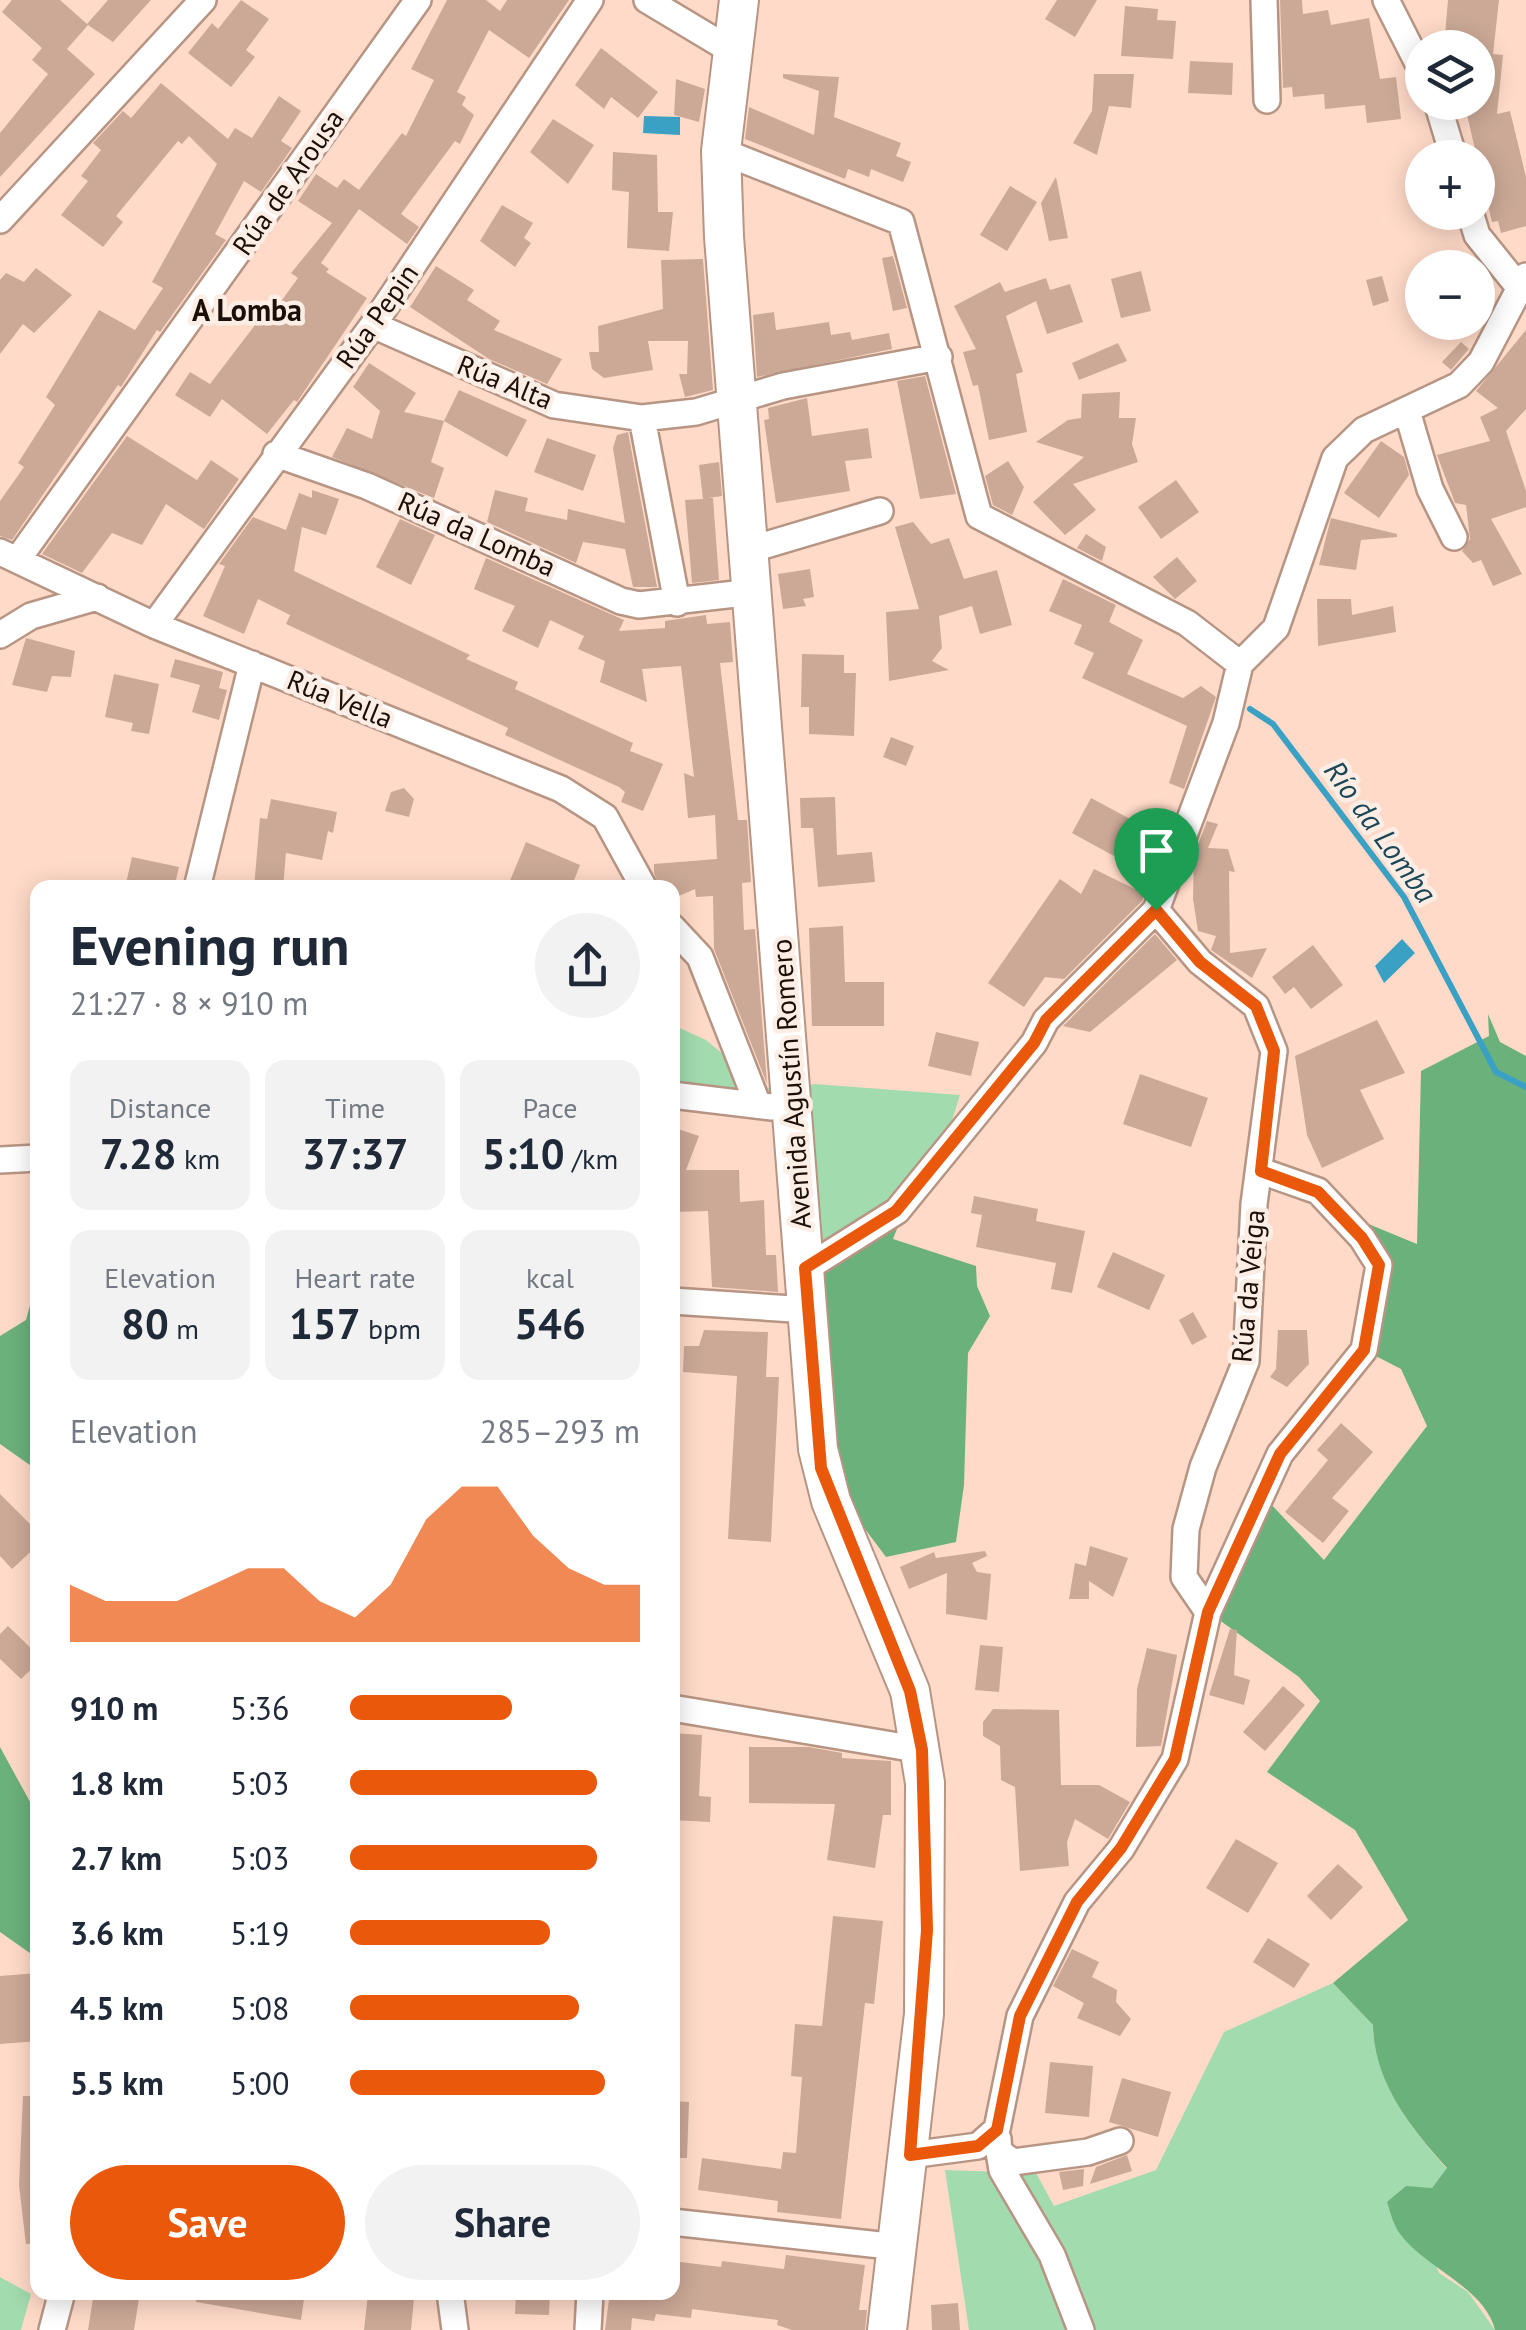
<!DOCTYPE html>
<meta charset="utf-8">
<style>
body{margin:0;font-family:"PT Sans",sans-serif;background:#f2f2f3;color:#1f2937;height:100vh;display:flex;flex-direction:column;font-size:38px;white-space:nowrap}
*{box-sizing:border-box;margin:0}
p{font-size:32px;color:#747a83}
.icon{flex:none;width:55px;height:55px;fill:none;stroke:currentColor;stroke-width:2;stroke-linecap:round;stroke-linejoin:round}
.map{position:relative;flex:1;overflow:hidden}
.details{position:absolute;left:30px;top:880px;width:650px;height:1420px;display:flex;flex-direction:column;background:#fff;border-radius:20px;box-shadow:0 5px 25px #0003}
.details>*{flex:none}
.tools{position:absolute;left:1405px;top:30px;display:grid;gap:20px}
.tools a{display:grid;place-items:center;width:90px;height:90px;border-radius:50%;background:#fff;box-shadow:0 5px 25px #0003;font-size:50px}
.pin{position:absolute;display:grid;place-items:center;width:85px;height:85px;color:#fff;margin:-102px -42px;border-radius:50% 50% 50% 0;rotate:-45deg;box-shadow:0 0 10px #0007}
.pin .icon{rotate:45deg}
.round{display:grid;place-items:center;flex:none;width:105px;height:105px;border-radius:52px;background:#f2f2f3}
.head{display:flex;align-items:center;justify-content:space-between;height:170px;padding:0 40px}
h1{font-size:55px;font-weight:700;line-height:75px}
.stats{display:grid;grid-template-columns:repeat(3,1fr);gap:15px;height:170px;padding:10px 40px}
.stats div{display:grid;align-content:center;border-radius:20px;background:#f2f2f3;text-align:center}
.stats b{font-size:42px;font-weight:700}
.stats small{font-size:28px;font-weight:400}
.stats p{font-size:28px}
.chart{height:280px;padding:20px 40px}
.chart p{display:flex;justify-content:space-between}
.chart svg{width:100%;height:180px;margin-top:10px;fill:#ea580c;opacity:.7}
.cta{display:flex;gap:20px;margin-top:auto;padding:20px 40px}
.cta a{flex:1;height:115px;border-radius:60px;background:#ea580c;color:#fff;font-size:40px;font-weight:700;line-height:115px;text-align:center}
.cta a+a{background:#f2f2f3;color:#1f2937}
ul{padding:0 40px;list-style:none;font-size:32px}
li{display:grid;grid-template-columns:160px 120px 1fr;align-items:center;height:75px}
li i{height:25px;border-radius:12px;background:#ea580c}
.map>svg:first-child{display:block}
.green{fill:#a2dbae}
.forest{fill:#6bb17c}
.water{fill:#3ba1c4}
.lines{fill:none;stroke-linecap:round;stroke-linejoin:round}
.stream{stroke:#3ba1c4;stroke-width:6}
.building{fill:#cca997}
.street-casing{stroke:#b79584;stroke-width:30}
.secondary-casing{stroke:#b79584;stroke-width:42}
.street{stroke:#fff;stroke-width:25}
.secondary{stroke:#fff;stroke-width:38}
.route-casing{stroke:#fff;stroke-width:20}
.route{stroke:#ea580c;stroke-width:12}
.labels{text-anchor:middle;stroke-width:9;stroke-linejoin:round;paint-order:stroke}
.street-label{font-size:28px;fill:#1b0f09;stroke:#fcede5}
.neighbourhood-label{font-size:30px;font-weight:bold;fill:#1b0f09;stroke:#fcede5}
.water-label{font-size:30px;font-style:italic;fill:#1b4656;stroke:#fcede5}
</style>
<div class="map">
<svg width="1526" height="2330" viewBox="0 0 1526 2330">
<rect width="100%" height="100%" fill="#ffdac8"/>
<!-- green -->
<path class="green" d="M673,1025L706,1040L764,1088L772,1087L774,1108L673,1095Z
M815,1084L960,1095L948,1133L897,1211L805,1269L792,1088Z
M1333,1983L1373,2025C1374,2082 1411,2128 1447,2169L1432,2188L1406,2187L1439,2273L1468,2292L1495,2330H969L945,2170L1036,2173L1054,2206L1156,2170L1224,2032Z
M0,2277L31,2294L21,2330H0Z"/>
<!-- forest -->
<path class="forest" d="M1488,1014L1500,1042L1526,1056V2330H1495C1485,2287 1422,2267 1398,2231C1393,2223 1390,2211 1387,2202L1406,2186L1432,2188L1447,2168C1410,2127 1374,2082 1373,2025L1333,1983L1408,1920L1355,1830L1267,1772L1320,1701L1299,1677L1208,1612L1265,1498L1324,1560L1427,1426L1401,1369L1364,1350L1379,1265L1337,1211L1417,1244L1421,1071L1489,1036Z
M910,1196L893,1239L976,1266L977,1286L990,1316L968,1353L964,1485L956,1542L886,1557L823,1473L805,1269Z
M37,1296V1470L0,1444V1336L26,1320L32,1298Z
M0,1747L35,1811L37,1827V1958L0,1932Z"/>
<!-- water -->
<path class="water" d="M644,116L680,117V135L643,133Z
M1402,939L1415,953L1384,983L1375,966Z"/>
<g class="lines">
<!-- stream -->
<path class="stream" d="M1250,709L1273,724L1404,897L1496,1072L1526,1087"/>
</g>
<!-- building -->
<path class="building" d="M12,0H60L87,24L108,0H151L113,42L88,25L67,49L95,74L0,177V133L48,74L32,60L42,48L2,12Z
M241,0L269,19L246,50L255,57L231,87L188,53L212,23L218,29Z
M447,0H486L500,11L507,0H569L529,58L489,30L457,92L466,97L462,105L474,115L460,144L455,141L401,214L419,227L407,244L359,209L321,263L329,269L326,272L367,298L297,402L294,400L267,434L222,399L210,417L175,395L190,372L210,384L258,321L264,325L298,278L291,273L332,223L298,201L316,174L337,188L344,179L359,190L402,133L406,136L434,80L411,69Z
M1057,0H1097L1075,37L1045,19Z
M1280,0H1302L1303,14L1328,10L1331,25L1369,18L1380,79L1396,77L1401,119L1367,123L1365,105L1325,109L1324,94L1293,97L1292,87L1283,88Z
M1448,0H1499L1493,54L1503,55L1497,114L1510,111L1526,177V226L1501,233L1498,221L1492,222L1464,102H1478V39L1445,35Z
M1125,6L1158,9L1157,20L1176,21L1173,59L1121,56Z
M601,48L658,92L638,118L611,97L604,109L575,85Z
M1190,61L1233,63L1232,95L1188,93Z
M783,74L839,77L834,117L901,143L896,156L911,162L903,182L871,169L869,177L848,169L845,179L745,139L749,107L814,135L819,91L783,78Z
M1094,74H1134L1131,108L1109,106L1097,155L1073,143L1092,111Z
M676,79L705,89L699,122L674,115Z
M161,83L228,139L235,128L252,138L279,96L301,111L281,141L292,148L261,192L244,181L215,234L226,240L160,332L157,330L121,387L118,385L12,540L0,536V501L24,467L18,463L55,405L46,397L99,310L135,330L163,288L152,282L217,164L189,136L182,144L178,141L116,216L123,222L103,247L61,215L88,181L81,176L101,150L93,143L123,111L131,118Z
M553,119L594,145L568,184L530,152Z
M613,152L657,155L658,212H673L669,251L627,248L629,192L612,190Z
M1056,177L1068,238L1049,241L1041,203Z
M1010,186L1037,202L1007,251L980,235Z
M502,205L533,223L524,238L531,243L515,267L480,241Z
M893,256L907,308L893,311L882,258Z
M703,259L713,390L685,397L679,374H687L688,341H648L653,370L604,378L592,369L589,352H599L598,326L663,309L661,260Z
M436,266L474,290L467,300L500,321L494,330L562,359L547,384L489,359L410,307Z
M36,268L72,295L34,333L23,324L0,354V280L6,273L24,282Z
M1141,271L1151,311L1121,318L1111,279Z
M1382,276L1389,301L1373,306L1366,280Z
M1046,278L1050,290L1070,284L1083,322L1047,334L1036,301L1006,316L1023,372L1016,374L1027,432L989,440L978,385L973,386L963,352L976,349L954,306L1000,282L1005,292Z
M774,312L776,330L829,322L831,335L850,332L852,340L889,333L892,349L757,377L753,315Z
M1526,330V409L1506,431L1526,491V507L1491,519L1522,574L1493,586L1481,560L1473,563L1462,551L1470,539L1466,505L1455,503L1437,455L1490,441L1480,417L1498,408L1476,391Z
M1461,342L1469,349L1451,370L1442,362Z
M1118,343L1127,361L1079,380L1072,363Z
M369,363L416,393L404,412L444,421L459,390L527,420L507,457L444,421L431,462L444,468L434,498L332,457L347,428L372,439L380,411L353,387Z
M925,376L956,494L920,499L897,381Z
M1120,392L1119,418H1136L1132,444L1138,462L1073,484L1096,510L1065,535L1033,502L1084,457L1036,442L1068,420L1081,418L1082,394Z
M807,398L812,436L868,428L872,458L845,461L850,491L776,503L764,420L769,419L768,408Z
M628,432L657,587H633L625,549L583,542L576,563L487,522L495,490L528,498L525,511L567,520L568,509L625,523L613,448L617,435Z
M127,436L197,480L211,460L239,479L204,529L166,504L142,545L112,533L82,573L42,554Z
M547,438L596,455L583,491L534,472Z
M1381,441L1404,457L1409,475L1379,518L1344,493Z
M1008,461L1024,487L1012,515L993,505L985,476Z
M719,462L722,496L708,498H713L719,580L692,583L685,500L703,499L699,465Z
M1176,480L1199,512L1161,539L1138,507Z
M312,490L339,499L326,535L302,527L294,571L470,655L466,659L518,682L515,689L633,743L630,751L663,764L643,811L621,802L625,792L619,787L505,735L508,728L286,624L290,615L258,599L244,634L203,616L225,566L219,564L253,517L286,530L299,493L312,498Z
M1331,518L1397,534V537L1361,540L1356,570L1319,565Z
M400,519L435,535L411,585L376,567Z
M913,522L931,544L949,538L964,579L997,570L1012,625L980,634L972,606L939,616L942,648L932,661L949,670L889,681L886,612L919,609L895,527Z
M1086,534L1106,547L1102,561L1077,548Z
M1177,557L1197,581L1175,599L1153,577Z
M486,558L624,620L619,631L665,628V621L706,615L707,624L730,622L733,662L720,663L738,820H747L751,882L742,883L744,930L755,929L767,1084L714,949L713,896L696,897L695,889L672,899V888H660L654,873V864L717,859L715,815L688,818L684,773L694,777L681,666L642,669L647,702L600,682L605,661L578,649L584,636L550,620L538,648L502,631L515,606L474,589Z
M810,569L814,597L803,599L806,606L783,609L778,574Z
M1063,579L1116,605L1109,622L1143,640L1127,674L1183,698L1201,686L1216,697L1184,789L1169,783L1187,726L1082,678L1094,653L1074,644L1082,625L1049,611Z
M1317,599H1351L1352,615L1393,606L1396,632L1318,646Z
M26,638L75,651L71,677L52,676L47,692L12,685Z
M802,654L844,655V673H856L854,736L809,734V707H801Z
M175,659L223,672L219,688L227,690L219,720L192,712L200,685L170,677Z
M114,674L159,684L149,734L131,731L133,723L105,717Z
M891,737L914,746L906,766L883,757Z
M404,788L414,799L409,817L385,811L391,792Z
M835,797L837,855L872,852L875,882L818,887L813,828H801L800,798Z
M1091,798L1134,821L1114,856L1072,833Z
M271,799L337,812L333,833L328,831L322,860L286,853L283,888H254L260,818L267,819Z
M1207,821L1218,824L1208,848L1228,849L1235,872L1229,871L1230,953L1267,948L1252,978L1211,950L1216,936L1198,931L1193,899L1194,855Z
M526,842L580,865L571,888H507Z
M132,857L179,867L174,888H125Z
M1094,869L1145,894L1142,901L1064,979L1045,977L1024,1007L988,983L1060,879L1081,894Z
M843,926L845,982H884V1026H812L809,928Z
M1155,934L1177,960L1090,1032L1063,1026Z
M1313,945L1343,985L1311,1009L1294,987L1285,994L1272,977Z
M1377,1020L1405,1073L1360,1090L1384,1139L1322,1168L1307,1135L1295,1056Z
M936,1032L979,1042L971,1076L928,1066Z
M1140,1074L1208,1098L1191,1147L1123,1124Z
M672,1127L699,1136L686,1170H739L740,1202L764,1200L766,1255H776L778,1292L712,1287L708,1211L672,1212Z
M974,1196L1038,1209L1036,1221L1085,1231L1072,1293L1051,1289L1056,1263L976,1247L982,1215L971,1213Z
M1113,1252L1165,1275L1149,1310L1097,1287Z
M1193,1312L1207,1337L1192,1345L1179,1320Z
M704,1330L768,1332L766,1377H779L771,1542L728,1539L737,1376L683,1372L684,1346H699Z
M1278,1330H1307L1309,1364L1287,1387L1270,1377L1276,1369Z
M1341,1423L1373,1452L1332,1498L1349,1511L1323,1543L1285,1512L1328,1460L1317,1450Z
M0,1494L38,1532V1545L12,1569L0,1556Z
M1090,1546L1128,1558L1113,1597L1089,1581V1599H1069L1075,1563L1086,1566Z
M985,1551L987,1556L972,1563L977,1572L991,1574L987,1620L946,1614L947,1573L909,1589L900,1567L934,1552L936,1558Z
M8,1626L38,1655V1663L21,1679L0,1659V1634Z
M1230,1629L1237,1630L1234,1675L1250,1680L1244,1705L1209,1695Z
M980,1645L1003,1647L999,1692L975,1690Z
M1147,1648L1177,1655L1161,1746L1136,1747L1137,1689Z
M1283,1686L1305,1705L1265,1751L1243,1732Z
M993,1709L1059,1710L1061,1785H1099L1130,1802L1108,1839L1075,1819L1067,1842L1069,1866L1020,1871L1015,1787L1001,1780L1000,1746L983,1736V1722Z
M672,1733L702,1735L699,1796L711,1797L710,1822L672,1820Z
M749,1747H809L842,1753V1758L891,1761V1815H883L875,1868L827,1860L835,1804L749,1803Z
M1236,1839L1278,1863L1248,1913L1206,1888Z
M1338,1864L1363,1887L1331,1920L1307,1896Z
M833,1916L883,1921L874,2004L865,2003L841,2219L777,2212L778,2201L698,2190L702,2158L781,2169L783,2152L796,2153L802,2077L791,2076L795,2024L822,2026Z
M1268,1938L1310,1964L1294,1988L1253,1962Z
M1072,1949L1099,1962L1092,1977L1117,1990L1116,2002L1131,2019L1120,2036L1077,2018L1084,2003L1053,1986Z
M38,1973V2041L0,2044V1976Z
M1050,2062L1093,2066L1089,2117L1045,2113Z
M1122,2078L1171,2092L1158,2137L1109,2122Z
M23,2096H38V2243L26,2244L19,2185Z
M672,2101L689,2102L687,2158H672Z
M1127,2155L1132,2171L1090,2184L1096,2167Z
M1084,2169L1083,2186L1063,2190L1059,2172Z
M786,2255L865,2265L859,2310H867L865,2330H792L777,2325L778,2320L692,2309L691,2318L656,2314L654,2321L632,2318L631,2330H605L610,2292H672V2261L721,2267L722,2261L784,2269Z
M94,2292H140L134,2330H88Z
M196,2292H305L301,2320L196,2302Z
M516,2292H550L549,2315L515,2314Z
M368,2294L414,2299L411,2330H364Z
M958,2303L960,2330H932L931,2305Z"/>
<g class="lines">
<!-- street casing -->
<g class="street-casing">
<path id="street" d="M647,0L732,51
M1264,0L1267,100
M1386,0L1422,71
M1437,102L1454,158
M721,151L901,222L979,516L1187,623L1240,664
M1470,212L1477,235L1518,286
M0,220L203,0
M373,325L554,405L642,418
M1407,411L1430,489L1454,537
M276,454L367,486L621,601L639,605L753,592
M749,550L880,511
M0,552L154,625L561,789L605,817L644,888
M18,559L418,0
M677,603L642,418L696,412L783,386L939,357
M154,625L373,325L590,0
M0,635L31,616L97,597
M197,888L252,664
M672,927L700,957L758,1105
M672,1095L772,1107
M0,1160L38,1158
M805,1269L897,1211L1034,1043L1046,1020L1156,910
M672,1301L808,1310
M1208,1612L1184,1577L1186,1529L1203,1467L1246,1361L1254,1204L1274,1051L1256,1006L1200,962L1156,910L1226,723L1240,664L1276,628L1335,458L1364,430L1459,385L1481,362L1526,276
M672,1708L922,1750
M998,2139L999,2152L1013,2162L1088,2152L1120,2141
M999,2152L1002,2170L1052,2255L1081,2330
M910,2155L978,2146L997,2129L1020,2016L1077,1902L1121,1849L1175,1759L1208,1612L1280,1454L1364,1350L1379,1265L1362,1238L1318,1191L1261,1171
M672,2222L898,2247
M450,2292L455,2330
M52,2330L62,2292
M588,2330L590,2292"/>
</g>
<!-- secondary casing -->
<g class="secondary-casing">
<path id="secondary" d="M739,0L721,151L724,237L818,1449L831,1501L910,1691L925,1783L924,2014L887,2330"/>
</g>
<!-- street -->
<use href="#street" class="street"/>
<!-- secondary -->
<use href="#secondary" class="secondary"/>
</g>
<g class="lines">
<!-- route casing -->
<g class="route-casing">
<path id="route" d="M1156,910L1200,962L1256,1006L1274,1051L1261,1171L1318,1192L1362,1238L1379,1265L1364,1350L1280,1454L1208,1612L1175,1759L1121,1848L1077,1902L1020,2016L997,2130L978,2146L910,2155L927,1930L922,1750L910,1691L821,1468L805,1268L896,1211L1034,1043L1046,1020Z"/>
</g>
<!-- route -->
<use href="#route" class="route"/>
</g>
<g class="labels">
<!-- street labels -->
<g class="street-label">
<text transform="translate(288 182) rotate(-55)" y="10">Rúa de Arousa</text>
<text transform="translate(377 316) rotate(-55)" y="10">Rúa Pepin</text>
<text transform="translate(505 382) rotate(22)" y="10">Rúa Alta</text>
<text transform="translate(477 534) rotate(24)" y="10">Rúa da Lomba</text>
<text transform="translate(340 699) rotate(22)" y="10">Rúa Vella</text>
<text transform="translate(791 1084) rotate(-94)" y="10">Avenida Agustín Romero</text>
<text transform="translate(1248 1286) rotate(-85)" y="10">Rúa da Veiga</text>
</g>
<!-- neighbourhood labels -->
<g class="neighbourhood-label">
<text x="247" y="321">A Lomba</text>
</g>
<!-- water labels -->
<g class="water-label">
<text transform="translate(1380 832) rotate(54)" y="10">Río da Lomba</text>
</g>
</g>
</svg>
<div class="tools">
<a><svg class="icon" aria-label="layers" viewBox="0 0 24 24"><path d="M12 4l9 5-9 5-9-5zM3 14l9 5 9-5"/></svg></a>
<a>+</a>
<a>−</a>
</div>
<div class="pin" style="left:1156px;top:910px;background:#1e9e55"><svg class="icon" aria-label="arrive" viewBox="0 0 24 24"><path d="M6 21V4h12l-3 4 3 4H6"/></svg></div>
<section class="details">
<div class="head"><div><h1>Evening run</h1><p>21:27 · 8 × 910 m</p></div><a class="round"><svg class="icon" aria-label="share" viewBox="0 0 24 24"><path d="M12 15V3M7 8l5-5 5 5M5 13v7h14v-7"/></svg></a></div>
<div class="stats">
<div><p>Distance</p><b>7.28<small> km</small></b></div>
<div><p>Time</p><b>37:37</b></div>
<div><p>Pace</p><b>5:10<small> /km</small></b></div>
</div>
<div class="stats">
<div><p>Elevation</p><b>80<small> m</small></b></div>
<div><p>Heart rate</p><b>157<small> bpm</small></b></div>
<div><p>kcal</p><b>546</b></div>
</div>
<div class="chart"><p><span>Elevation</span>285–293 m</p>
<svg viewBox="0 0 160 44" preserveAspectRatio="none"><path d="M0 44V30L10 34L20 34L30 34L40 30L50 26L60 26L70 34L80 38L90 30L100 14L110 6L120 6L130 18L140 26L150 30L160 30V44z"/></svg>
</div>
<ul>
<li><b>910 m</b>5:36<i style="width:56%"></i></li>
<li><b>1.8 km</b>5:03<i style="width:85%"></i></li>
<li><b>2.7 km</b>5:03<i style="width:85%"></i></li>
<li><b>3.6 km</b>5:19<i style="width:69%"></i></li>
<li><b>4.5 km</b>5:08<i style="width:79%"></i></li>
<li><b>5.5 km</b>5:00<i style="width:88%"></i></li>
</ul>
<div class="cta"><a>Save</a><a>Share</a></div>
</section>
</div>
